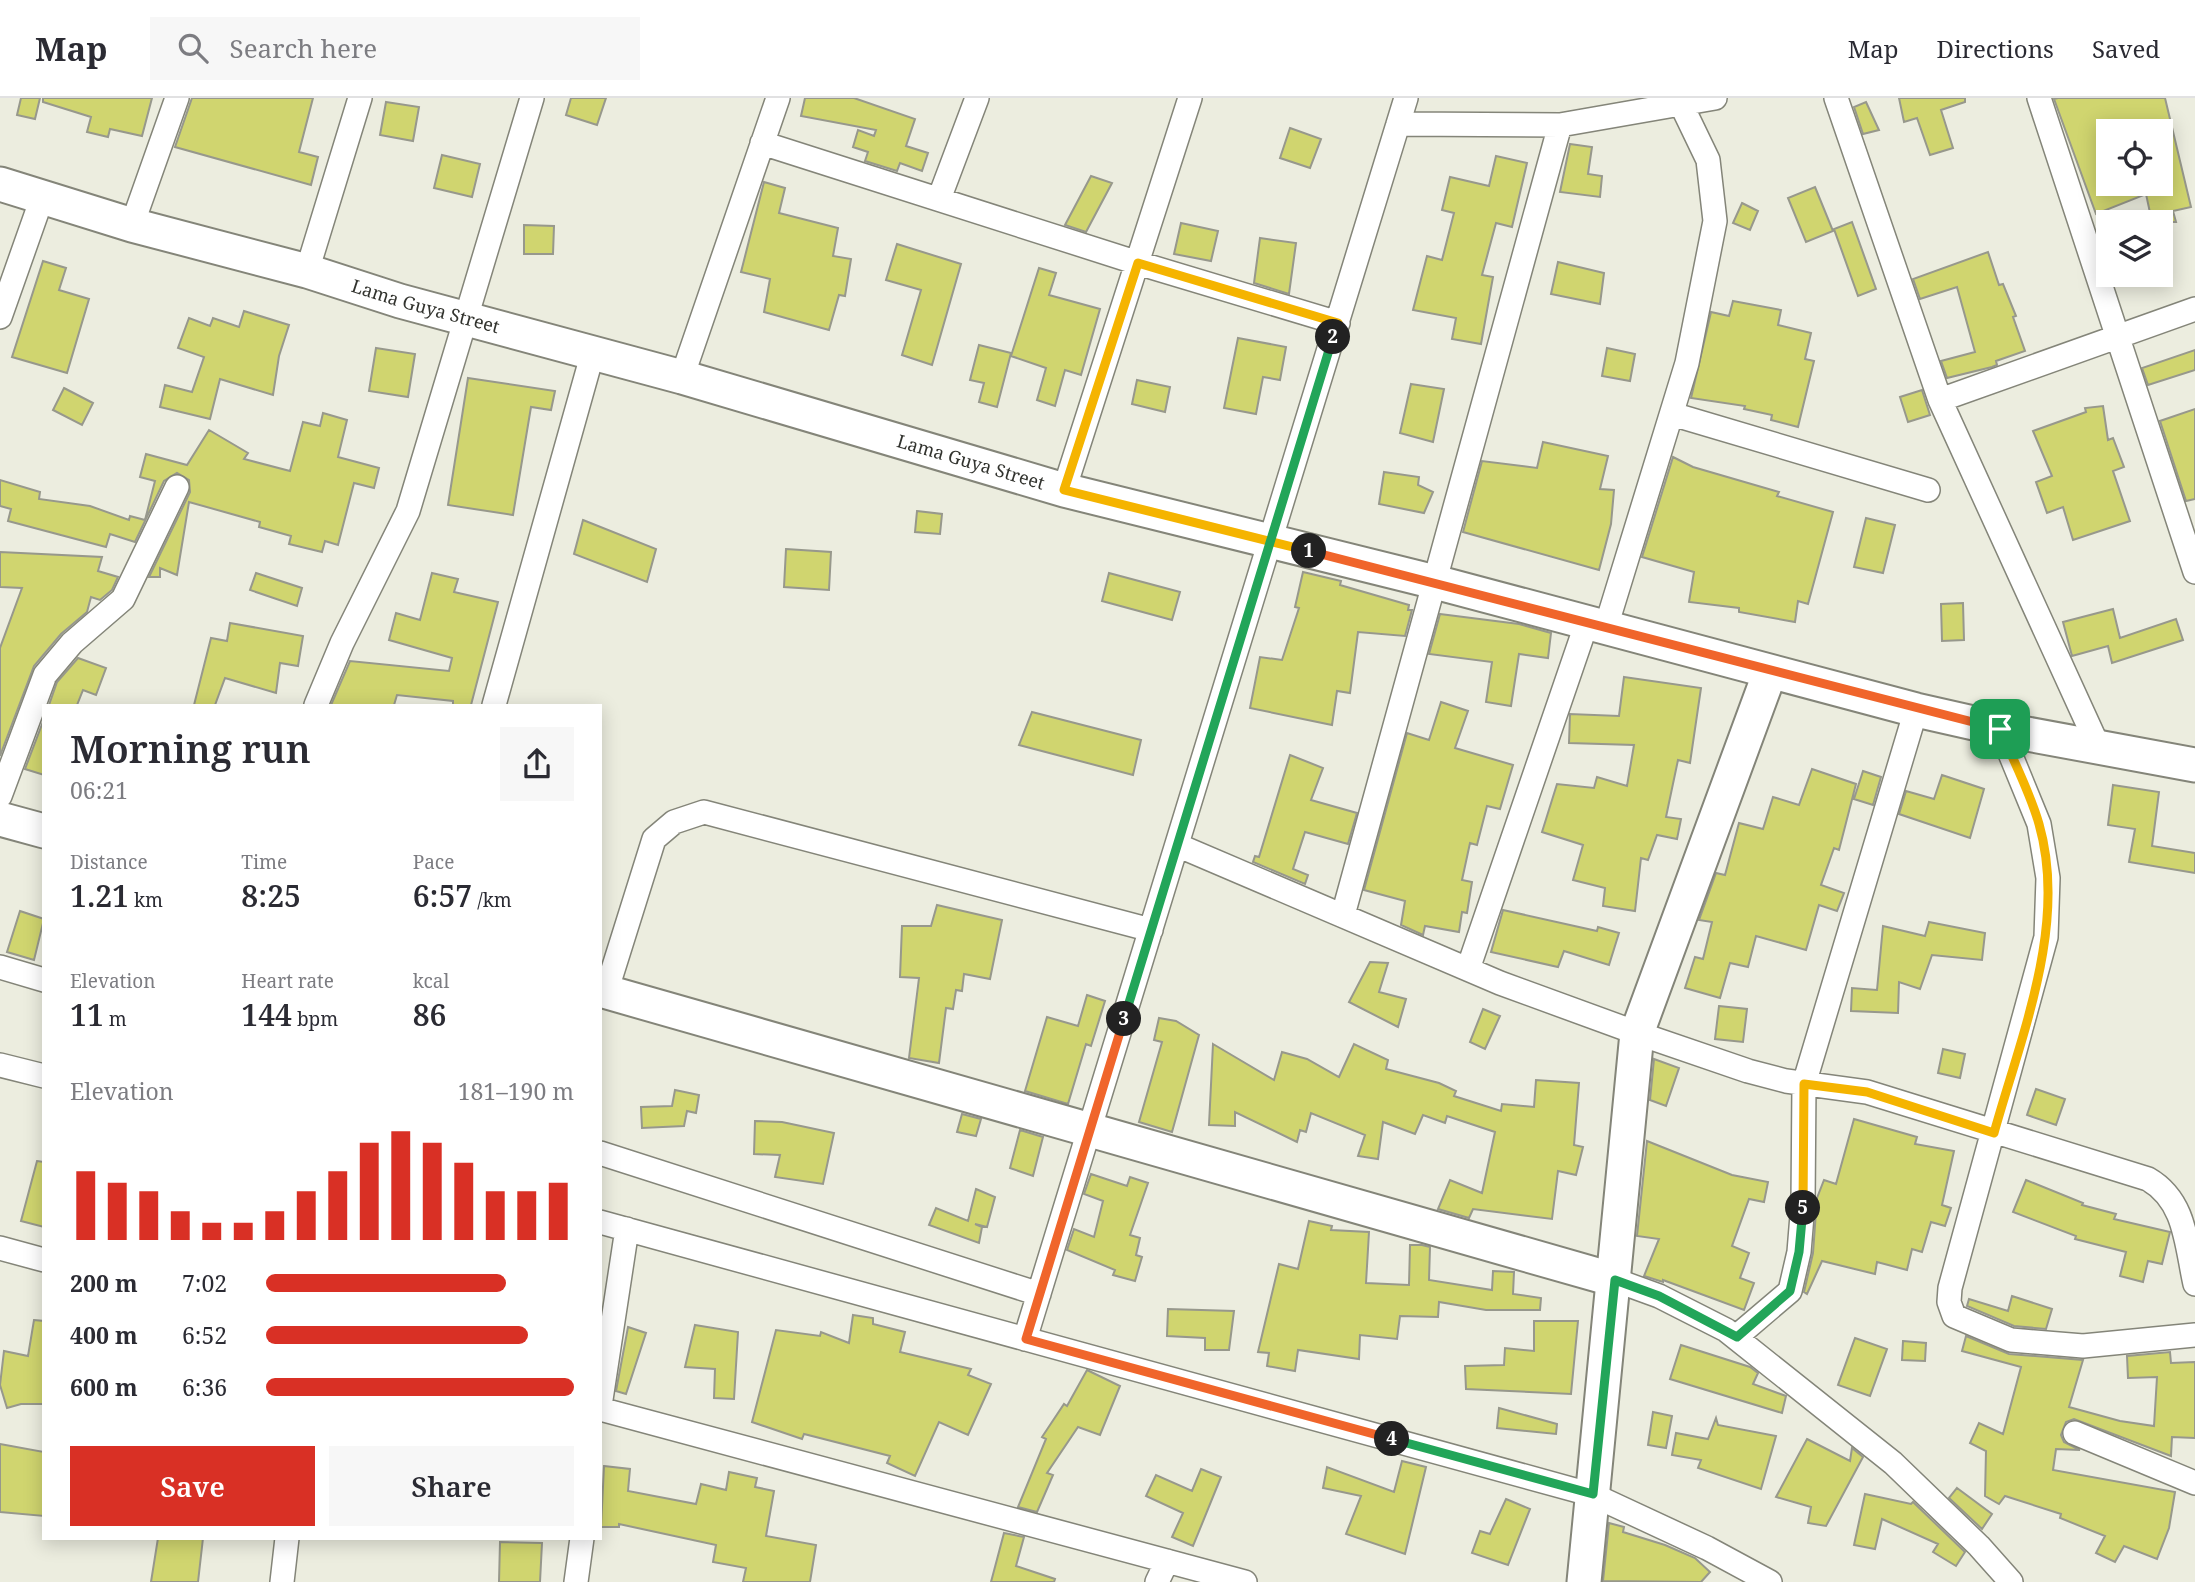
<!DOCTYPE html>
<meta charset="utf-8">
<style>
body{margin:0;font-family:"Noto Serif",serif;background:#f7f7f7;color:#2b2b33;height:100vh;display:flex;flex-direction:column;font-size:26px;white-space:nowrap}
*{box-sizing:border-box;margin:0}
p{font-size:23px;color:#7c7c81}
.icon{flex:none;width:38px;height:38px;fill:none;stroke:currentColor;stroke-width:2;stroke-linecap:round;stroke-linejoin:round}
.map{position:relative;flex:1;overflow:hidden}
.panel{position:absolute;left:42px;top:606px;width:560px;height:836px;display:flex;flex-direction:column;background:#fff;border-radius:0px;box-shadow:0 4px 18px #0003}
.panel>*{flex:none}
.fabs{position:absolute;left:2096px;top:21px;display:grid;gap:14px}
.fabs a{display:grid;place-items:center;width:77px;height:77px;border-radius:0px;background:#fff;box-shadow:0 4px 18px #0003;font-size:35px}
.pin{position:absolute;display:grid;place-items:center;width:60px;height:60px;color:#fff;margin:-30px;border-radius:14px;box-shadow:0 4px 10px #0006}
.km{position:absolute;width:35px;height:35px;margin:-18px;border-radius:50%;background:#222;color:#fff;font-size:19px;line-height:35px;text-align:center}
.round{display:grid;place-items:center;flex:none;width:74px;height:74px;border-radius:0px;background:#f7f7f7}
.summary{display:flex;align-items:center;justify-content:space-between;height:119px;padding:0 28px}
h1{font-size:38px;font-weight:600;line-height:52px}
.stats{display:grid;grid-template-columns:repeat(3,1fr);gap:10px;height:119px;padding:7px 28px}
.stats div{display:grid;align-content:center}
.stats b{font-size:30px;font-weight:600}
.stats small{font-size:19px;font-weight:400}
.stats p{font-size:19px}
.chart{height:196px;padding:14px 28px}
.chart p{display:flex;justify-content:space-between}
.chart svg{width:100%;height:126px;margin-top:7px;stroke:#d93025;stroke-width:6}
.button{display:flex;gap:14px;margin-top:auto;padding:14px 28px}
.button a{flex:1;height:80px;border-radius:0px;background:#d93025;color:#fff;font-size:28px;font-weight:600;line-height:80px;text-align:center}
.button a+a{background:#f7f7f7;color:#2b2b33}
ul{padding:0 28px;list-style:none;font-size:23px}
li{display:grid;grid-template-columns:112px 84px 1fr;align-items:center;height:52px}
li i{height:18px;border-radius:9px;background:#d93025}
header{display:flex;align-items:center;gap:42px;box-sizing:border-box;height:98px;padding:0 35px;background:#fff;border-bottom:2px solid #e1e1e2}
header strong{font-size:33px}
nav{display:flex;gap:38px;margin-inline-start:auto;font-size:24px}
.search{width:490px;height:63px;background:#f7f7f7;display:flex;align-items:center;gap:18px;box-sizing:border-box;padding:0 24px;border-radius:0px;color:#7c7c81;font-size:26px}
.map>svg:first-child{display:block}
.building{fill:#d0d56f;stroke:#97988c;stroke-width:2;fill-rule:evenodd}
.lines{fill:none;stroke-linecap:round;stroke-linejoin:round}
.street-casing{stroke:#848579;stroke-width:26}
.secondary-casing{stroke:#848579;stroke-width:37}
.street{stroke:#fff;stroke-width:23}
.secondary{stroke:#fff;stroke-width:33}
.split-1-casing{stroke:#fff;stroke-width:14}
.split-2-casing{stroke:#fff;stroke-width:14}
.split-3-casing{stroke:#fff;stroke-width:14}
.split-4-casing{stroke:#fff;stroke-width:14}
.split-5-casing{stroke:#fff;stroke-width:14}
.split-6-casing{stroke:#fff;stroke-width:14}
.split-1{stroke:#f0652b;stroke-width:9}
.split-2{stroke:#f5b400;stroke-width:9}
.split-3{stroke:#22a559;stroke-width:9}
.split-4{stroke:#f0652b;stroke-width:9}
.split-5{stroke:#22a559;stroke-width:9}
.split-6{stroke:#f5b400;stroke-width:9}
.labels{text-anchor:middle;stroke-width:5;stroke-linejoin:round;paint-order:stroke}
.street-label{font-size:18px;fill:#32332e;stroke:#fff}
</style>
<header>
<strong>Map</strong>
<div class="search"><svg class="icon" aria-label="search" viewBox="0 0 24 24"><circle cx="10" cy="10" r="6"/><path d="M15 15l6 6"/></svg>Search here</div>
<nav><a>Map</a><a>Directions</a><a>Saved</a></nav>
</header>
<div class="map">
<svg width="2195" height="1484" viewBox="0 0 2195 1484">
<rect width="100%" height="100%" fill="#eceddf"/>
<!-- building -->
<path class="building" d="M21,0H40L35,21L17,17Z
M43,0H152L142,38L110,31L108,39L87,34L91,19L43,4Z
M192,0H313L299,54L318,59L311,87L175,49Z
M571,0H606L597,27L566,17Z
M805,0H854L915,21L906,48L928,55L922,73L900,65L897,73L865,63L868,54L853,49L858,32L874,38L876,32L801,18Z
M1899,0H1965V4L1941,12L1953,50L1930,57L1917,20L1904,24Z
M2058,0H2165L2191,109L2173,113L2176,124H2152L2146,96L2096,116L2054,1ZM2109,33H2161V86H2109Z
M386,4L419,9L413,43L380,37Z
M1866,4L1879,32L1863,36L1854,9Z
M1290,30L1321,41L1310,70L1280,60Z
M1570,46L1592,49L1588,76L1602,78L1600,99L1560,94Z
M442,57L480,66L472,99L434,90Z
M1496,58L1527,65L1512,129L1496,125L1482,177L1493,179L1481,246L1452,241L1456,220L1413,212L1427,158L1442,162L1454,115L1442,112L1450,79L1489,88Z
M1091,78L1112,85L1086,134L1065,127Z
M764,84L785,90L779,115L838,130L833,158L851,161L845,198L839,197L829,232L764,214L770,181L741,174Z
M1815,89L1833,133L1806,144L1788,100Z
M1742,105L1758,113L1750,132L1733,125Z
M1852,124L1876,191L1858,198L1834,131Z
M1181,125L1218,133L1211,163L1174,156Z
M524,127L554,128L553,156H524Z
M1260,140L1296,145L1289,196L1254,185Z
M897,146L961,166L932,267L902,257L921,192L886,182Z
M1988,154L1999,187L2003,186L2016,218L2013,219L2025,253L1996,263L1997,267L1992,269L1947,280L1941,263L1975,254L1957,189L1920,201L1913,181Z
M43,163L66,170L59,192L89,201L67,275L12,259Z
M1558,164L1604,175L1600,206L1551,196Z
M1039,170L1056,175L1049,197L1100,211L1081,277L1065,272L1055,308L1037,302L1046,270L1011,258Z
M1733,203L1781,212L1778,227L1811,235L1805,261L1814,263L1798,329L1771,322L1772,317L1744,311L1745,308L1691,300L1711,214L1729,218Z
M244,213L289,227L279,258L273,297L220,281L210,321L160,309L165,287L192,294L204,259L178,250L189,220L210,228L213,220L239,229Z
M1238,240L1286,249L1280,282L1263,279L1256,316L1224,310Z
M979,247L1011,255L997,309L979,304L984,285L970,282Z
M376,250L415,256L408,299L369,293Z
M1607,250L1635,256L1630,283L1602,278Z
M2195,252V272L2148,287L2142,270Z
M468,280L555,293L551,312L531,309L513,417L448,407Z
M1137,282L1170,289L1165,314L1132,306Z
M1411,286L1444,291L1433,344L1400,335Z
M64,290L93,305L82,327L53,312Z
M1922,292L1930,317L1908,324L1900,299Z
M2103,308L2108,342L2113,340L2124,369L2113,373L2130,423L2073,442L2063,409L2047,415L2036,384L2052,378L2033,333L2086,314L2085,310Z
M2195,311V401L2186,403L2160,323Z
M323,315L347,322L338,359L379,370L374,390L354,385L338,447L325,443L322,454L289,446L291,438L259,429L260,424L189,404L177,477L160,470V479H149L190,394L189,382L177,375L164,383L135,444L110,436L106,449L8,423L11,411L0,408V382L40,394L39,401L90,408L129,422L130,418L145,422L155,383L140,379L146,356L187,367L209,332L248,355L244,361L290,373L303,324L320,328Z
M1543,344L1608,358L1600,391L1614,392L1611,426L1599,472L1463,434L1482,363L1537,370Z
M1673,359L1693,369L1779,394L1777,398L1833,414L1808,506L1798,503L1795,524L1739,514V510L1689,504L1694,474L1642,459Z
M1384,374L1419,379L1418,387L1433,394L1424,415L1379,406Z
M917,413L942,416L940,436L915,434Z
M1866,420L1895,427L1883,475L1854,469Z
M583,422L656,451L647,484L574,456Z
M786,451L831,454L829,492L784,489Z
M0,454L102,459L98,473L118,479L112,492L100,502L91,499L87,514L61,536L34,568L0,658V550L22,490L0,489Z
M1303,474L1341,483L1340,487L1409,507L1408,512H1412L1405,538L1358,534L1350,595L1337,593L1332,627L1250,610L1260,559L1282,562L1299,510L1295,509Z
M256,475L302,490L297,508L250,492Z
M432,475L458,481L454,494L498,504L471,607H453V603L397,597L394,607H331L350,563L449,573L452,560L389,542L396,515L420,522Z
M1109,475L1180,494L1172,522L1102,503Z
M1963,505L1964,542L1942,543L1941,506Z
M2113,511L2120,540L2176,521L2183,542L2112,565L2108,548L2072,558L2063,524Z
M1440,516L1519,526L1551,535L1548,560L1519,556L1511,608L1486,604L1492,564L1429,556Z
M230,525L303,538L298,568L280,565L276,595L225,580L215,607H194L211,540L227,543Z
M78,560L106,570L96,597L83,592L77,607H49L57,584Z
M1624,579L1701,590L1690,665L1678,662L1666,719L1681,721L1677,741L1657,737L1648,762L1641,760L1635,813L1603,808L1605,790L1573,782L1583,747L1542,734L1557,686L1594,690L1597,679L1627,688L1634,647L1569,645L1570,616L1619,618Z
M1441,604L1468,613L1455,650L1513,667L1500,711L1487,708L1477,747L1470,745L1462,782L1472,784L1467,815L1462,814L1459,834L1425,828L1423,837L1401,827L1405,803L1364,792L1407,635L1429,642Z
M1032,614L1141,642L1133,677L1019,647Z
M44,621V677L25,671Z
M1290,657L1323,670L1311,702L1357,715L1348,746L1305,734L1293,771L1308,777L1305,786L1253,764L1255,758L1259,759Z
M1812,671L1856,686L1839,752L1834,750L1821,787L1844,795L1837,813L1819,807L1806,852L1756,838L1748,869L1730,865L1720,900L1685,890L1695,859L1703,861L1712,824L1699,822L1716,775L1725,777L1739,725L1763,731L1773,699L1799,707Z
M1863,673L1881,679L1873,707L1854,701Z
M1942,677L1984,691L1970,740L1899,716L1906,693L1934,701Z
M2113,687L2159,694L2152,748L2195,755V775L2129,764L2135,731L2108,727Z
M937,807L1002,822L990,881L964,876L962,893L956,892L953,911L946,910L939,965L909,960L919,880L900,879L902,828H931Z
M1503,812L1597,833L1598,829L1619,835L1609,867L1564,853L1558,869L1491,854Z
M20,813L44,821L34,862L7,854Z
M1929,824L1985,835L1982,862L1932,857L1920,891L1899,884L1898,915L1851,913L1852,890L1877,892L1883,828L1925,838Z
M1370,864L1388,865L1379,894L1406,901L1398,929L1349,904Z
M1087,897L1105,903L1091,948L1086,946L1068,1006L1025,993L1047,919L1078,928Z
M1719,908L1747,911L1743,944L1715,941Z
M1483,911L1500,918L1485,951L1470,944Z
M1159,920L1176,923L1199,937L1172,1034L1139,1024L1162,944L1154,942Z
M1213,946L1274,982L1282,954L1307,961L1339,979L1354,946L1388,962L1386,971L1439,985L1456,993L1454,998L1501,1013L1502,1006L1534,1009L1536,982L1579,985L1574,1047L1583,1049L1576,1077L1558,1073L1552,1121L1473,1111L1469,1120L1438,1111L1450,1082L1482,1095L1495,1034L1447,1018L1445,1025L1423,1017L1415,1036L1383,1024L1378,1061L1358,1058L1365,1037L1311,1015L1306,1034L1300,1032L1297,1044L1235,1014V1028L1209,1027Z
M1943,951L1965,956L1960,980L1938,975Z
M1654,961L1679,970L1666,1008L1650,1002Z
M2036,991L2065,1001L2056,1027L2027,1017Z
M675,992L699,997L696,1015L687,1013L684,1028L642,1030L641,1009L672,1008Z
M962,1016L981,1021L976,1038L957,1034Z
M1854,1021L1917,1039L1915,1046L1954,1053L1942,1107L1951,1110L1945,1128L1931,1124L1922,1154L1912,1151L1907,1172L1877,1164L1875,1176L1822,1163L1807,1196L1804,1194L1813,1155L1817,1100L1824,1082L1836,1086Z
M755,1023L782,1024L834,1035L823,1086L775,1079L780,1057L754,1056Z
M1020,1032L1043,1039L1033,1078L1010,1070Z
M1647,1043L1732,1077L1768,1084L1764,1104L1749,1101L1732,1148L1749,1155L1740,1180L1754,1185L1744,1212L1663,1182V1184L1644,1178L1659,1141L1637,1138Z
M37,1063L44,1064V1129L21,1123Z
M1091,1076L1127,1088L1130,1079L1148,1085L1130,1137L1140,1140L1136,1157L1142,1159L1135,1183L1113,1177L1115,1172L1067,1152L1074,1131L1094,1139L1103,1103L1084,1096Z
M2026,1082L2083,1105L2082,1107L2116,1116L2114,1121L2170,1134L2162,1166L2148,1163L2143,1184L2120,1178L2126,1154L2075,1141L2076,1138L2013,1114Z
M976,1091L995,1099L987,1129L975,1126L982,1129L979,1145L929,1127L936,1110L968,1123Z
M1309,1123L1332,1128L1331,1132L1369,1134L1366,1185L1409,1187L1410,1147H1422L1430,1149L1429,1182L1492,1192L1493,1173L1514,1174L1513,1196L1541,1200L1540,1212H1486L1439,1204L1438,1219L1400,1218L1397,1241L1360,1237L1359,1261L1298,1252L1295,1273L1267,1268L1269,1255L1258,1254L1279,1166L1298,1171Z
M2012,1198L2052,1211L2046,1231L2014,1228L1967,1208L1969,1201L2008,1213Z
M1168,1211L1234,1213L1229,1252H1205V1240L1167,1238Z
M853,1217L873,1220V1226L905,1234L900,1254L971,1271L968,1277L991,1286L968,1337L939,1324L915,1378L887,1365L890,1358L804,1336L802,1341L752,1324L776,1232L820,1238L821,1234L849,1245Z
M34,1222L44,1223V1306H21L7,1310L0,1287L4,1253L28,1258Z
M1534,1223H1578L1571,1296L1466,1291L1465,1268L1504,1267L1505,1250L1534,1253Z
M695,1227L738,1234L734,1301L714,1300L715,1271L685,1269Z
M628,1229L646,1235L626,1296L616,1293Z
M1966,1238L2009,1256L2083,1262L2069,1309L2120,1323L2154,1328L2157,1279L2128,1280L2127,1258L2170,1254L2171,1265L2195,1264V1340L2172,1339L2171,1358L2074,1321L2066,1324L2061,1337L2064,1344L2080,1352L2056,1351L2053,1372L2175,1394L2169,1430L2157,1461L2124,1448L2115,1464L2096,1455L2105,1438L2060,1420L2061,1416L2005,1398L1999,1406L1985,1398L1986,1353L1970,1345L1979,1325L2003,1336L2021,1269L1962,1253Z
M1855,1240L1887,1251L1870,1298L1838,1287Z
M1903,1243L1926,1245L1925,1263L1902,1262Z
M1681,1247L1750,1269L1758,1275L1753,1286L1786,1298L1782,1315L1670,1281Z
M1087,1272L1120,1288L1100,1337L1078,1329L1047,1375L1053,1377L1037,1414L1018,1409L1046,1341L1042,1339L1064,1306L1067,1308Z
M1499,1310L1557,1326L1556,1336L1497,1330Z
M1653,1314L1672,1318L1666,1350L1648,1347Z
M1716,1320L1718,1327L1776,1338L1761,1391L1698,1370L1701,1362L1672,1357L1676,1335L1708,1341Z
M1807,1341L1850,1363L1852,1350L1863,1359L1826,1428L1808,1425L1811,1409L1776,1399Z
M0,1346L44,1354V1418L0,1414Z
M1402,1363L1426,1369L1405,1456L1346,1436L1361,1398L1323,1390L1327,1369L1394,1394Z
M604,1368L630,1371L628,1393L696,1406L701,1386L726,1392L729,1374L757,1380L755,1389L774,1393L766,1438L816,1447L810,1484H743L746,1470L713,1464L716,1447L619,1426V1429H601Z
M1201,1371L1221,1379L1193,1448L1172,1439L1183,1415L1146,1398L1156,1377L1192,1393Z
M1957,1390L1992,1416L1982,1431L1949,1400Z
M1865,1396L1911,1406L1913,1404L1965,1454L1956,1468L1933,1454L1938,1446L1882,1421L1875,1451L1854,1447Z
M1506,1401L1530,1411L1508,1467L1472,1455L1480,1433L1490,1436Z
M1609,1425L1624,1429L1623,1434L1665,1447L1695,1460L1710,1474L1701,1484L1603,1483Z
M1004,1435L1024,1439L1016,1468L1055,1481L1054,1484H991Z
M158,1440H203L198,1484H151Z
M500,1444L542,1445L540,1484H499Z"/>
<g class="lines">
<!-- street casing -->
<g class="street-casing">
<path id="street" d="M1836,0L1940,302L2098,648
M2039,0L2195,474
M1398,26L1560,27L1715,0
M762,45L1138,165L1338,225
M939,101L977,0
M132,127L177,0
M307,173L360,0
M0,219L42,100
M682,279L778,0
M1940,302L2195,211
M1672,316L1928,392
M1064,392L1190,0
M1605,532L1687,265L1715,123L1708,62L1682,8
M316,607L342,545L408,413L532,0
M494,607L593,254
M2000,631L2039,726L2048,780L2046,839L1950,1190L1949,1204L1954,1218L2011,1242L2083,1248L2195,1237
M0,698L45,577L72,545L123,501L177,389
M1177,747L1500,885L1637,935L1748,973L1786,983L1867,994L2148,1081C2186,1103 2186,1146 2195,1186
M1343,817L1560,27
M0,869L44,882
M1468,871L1586,527
M606,894L654,741L674,724L704,714L1151,832
M0,967L44,978
M600,1055L1039,1196
M600,1124L1593,1397L1707,1450L1770,1484
M0,1150L44,1162
M1615,1182L1659,1198L1726,1232L1893,1365L1979,1448L2011,1484
M1736,1239L1790,1193L1799,1154L1803,1105L1804,986L1916,612
M1025,1241L1406,0
M600,1308L627,1131
M600,1311L1245,1484
M2075,1335L2195,1385
M282,1484L287,1440
M576,1484L582,1440
M1157,1484L1167,1463"/>
</g>
<!-- secondary casing -->
<g class="secondary-casing">
<g id="secondary">
<path id="s1" d="M0,86L132,127L307,173L400,203L682,279L1064,392L1435,484L1916,612L2000,631L2195,667"/>
<path d="M0,721L44,733"/>
<path d="M600,892L1615,1182"/>
<path d="M1584,1484L1637,935L1770,574"/>
</g>
</g>
<!-- street -->
<use href="#street" class="street"/>
<!-- secondary -->
<use href="#secondary" class="secondary"/>
</g>
<g class="lines">
<!-- split-1 casing -->
<g class="split-1-casing">
<path id="split-1" d="M1309,453L2000,631"/>
</g>
<!-- split-2 casing -->
<g class="split-2-casing">
<path id="split-2" d="M1309,453L1064,392L1138,165L1338,225L1333,239"/>
</g>
<!-- split-3 casing -->
<g class="split-3-casing">
<path id="split-3" d="M1124,921L1333,239"/>
</g>
<!-- split-4 casing -->
<g class="split-4-casing">
<path id="split-4" d="M1124,921L1026,1241L1392,1341"/>
</g>
<!-- split-5 casing -->
<g class="split-5-casing">
<path id="split-5" d="M1392,1341L1593,1396L1615,1182L1659,1198L1737,1239L1790,1193L1799,1154L1803,1110"/>
</g>
<!-- split-6 casing -->
<g class="split-6-casing">
<path id="split-6" d="M1803,1110L1804,986L1867,994L1994,1035C2021,938 2068,827 2039,726C2030,694 2013,662 2000,631"/>
</g>
<!-- split-1 -->
<use href="#split-1" class="split-1"/>
<!-- split-2 -->
<use href="#split-2" class="split-2"/>
<!-- split-3 -->
<use href="#split-3" class="split-3"/>
<!-- split-4 -->
<use href="#split-4" class="split-4"/>
<!-- split-5 -->
<use href="#split-5" class="split-5"/>
<!-- split-6 -->
<use href="#split-6" class="split-6"/>
</g>
<g class="labels">
<!-- street labels -->
<g class="street-label">
<text dy="6" stroke="none"><textPath href="#s1" startOffset="443">Lama Guya Street</textPath></text>
<text dy="6" stroke="none"><textPath href="#s1" startOffset="1010">Lama Guya Street</textPath></text>
</g>
</g>
</svg>
<div class="fabs">
<a><svg class="icon" aria-label="locate" viewBox="0 0 24 24"><circle cx="12" cy="12" r="6"/><path d="M12 2v4M12 18v4M2 12h4M18 12h4"/></svg></a>
<a><svg class="icon" aria-label="layers" viewBox="0 0 24 24"><path d="M12 4l9 5-9 5-9-5zM3 14l9 5 9-5"/></svg></a>
</div>
<div class="pin" style="left:2000px;top:631px;background:#1e9e55"><svg class="icon" aria-label="arrive" viewBox="0 0 24 24"><path d="M6 21V4h12l-3 4 3 4H6"/></svg></div>
<b class="km" style="left:1309px;top:453px">1</b>
<b class="km" style="left:1333px;top:239px">2</b>
<b class="km" style="left:1124px;top:921px">3</b>
<b class="km" style="left:1392px;top:1341px">4</b>
<b class="km" style="left:1803px;top:1110px">5</b>
<section class="panel">
<div class="summary"><div><h1>Morning run</h1><p>06:21</p></div><a class="round"><svg class="icon" aria-label="share" viewBox="0 0 24 24"><path d="M12 15V3M7 8l5-5 5 5M5 13v7h14v-7"/></svg></a></div>
<div class="stats">
<div><p>Distance</p><b>1.21<small> km</small></b></div>
<div><p>Time</p><b>8:25</b></div>
<div><p>Pace</p><b>6:57<small> /km</small></b></div>
</div>
<div class="stats">
<div><p>Elevation</p><b>11<small> m</small></b></div>
<div><p>Heart rate</p><b>144<small> bpm</small></b></div>
<div><p>kcal</p><b>86</b></div>
</div>
<div class="chart"><p><span>Elevation</span>181–190 m</p>
<svg viewBox="0 0 160 44" preserveAspectRatio="none"><path d="M5 44V20M15 44V24M25 44V27M35 44V34M45 44V38M55 44V38M65 44V34M75 44V27M85 44V20M95 44V10M105 44V6M115 44V10M125 44V17M135 44V27M145 44V27M155 44V24"/></svg>
</div>
<ul>
<li><b>200 m</b>7:02<i style="width:78%"></i></li>
<li><b>400 m</b>6:52<i style="width:85%"></i></li>
<li><b>600 m</b>6:36<i style="width:100%"></i></li>
</ul>
<div class="button"><a>Save</a><a>Share</a></div>
</section>
</div>
